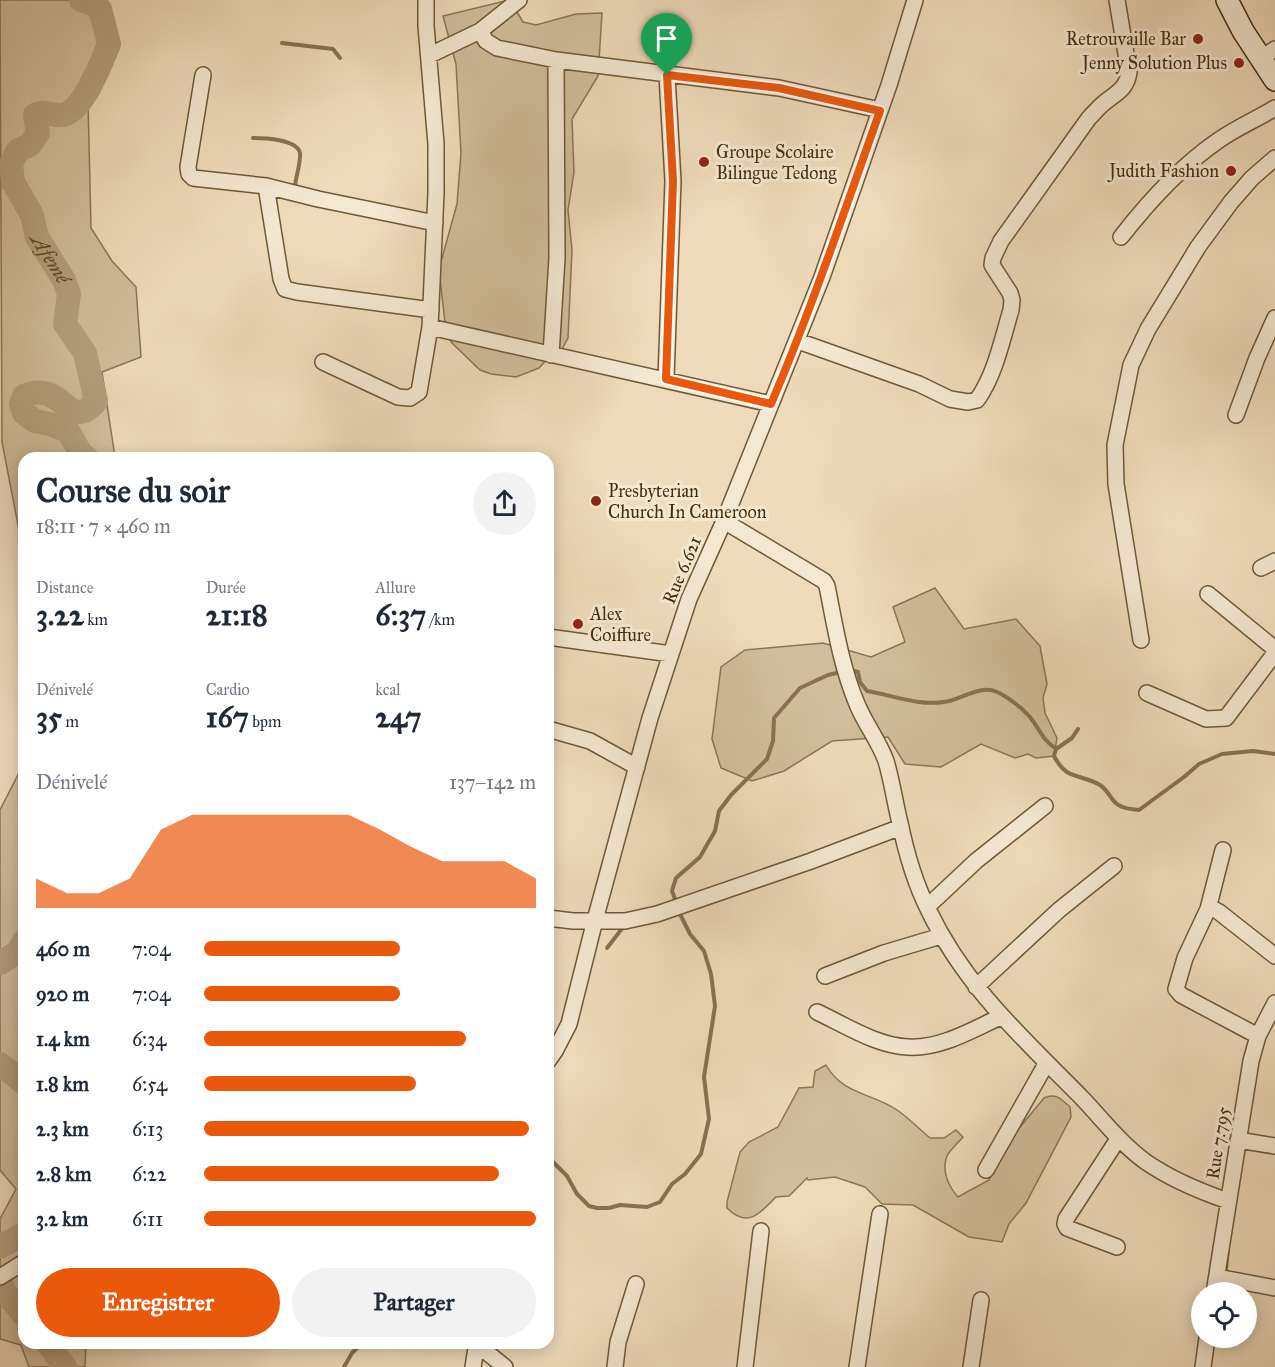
<!DOCTYPE html>
<html lang="fr">
<meta charset="utf-8">
<style>
body{margin:0;font-family:"IM FELL Great Primer",serif;background:#f2f2f3;color:#1f2937;height:100vh;display:flex;flex-direction:column;font-size:22px;white-space:nowrap}
*{box-sizing:border-box;margin:0}
p{font-size:20px;color:#747a83}
.icon{flex:none;width:33px;height:33px;fill:none;stroke:currentColor;stroke-width:2;stroke-linecap:round;stroke-linejoin:round}
.map{position:relative;flex:1;overflow:hidden}
.drawer{position:absolute;left:18px;top:452px;width:536px;height:897px;display:flex;flex-direction:column;background:#fff;border-radius:18px;box-shadow:0 3px 15px #0003}
.drawer>*{flex:none}
.buttons{position:absolute;left:1191px;top:1282px;display:grid;gap:12px}
.buttons a{display:grid;place-items:center;width:66px;height:66px;border-radius:50%;background:#fff;box-shadow:0 3px 15px #0003;font-size:30px}
.pin{position:absolute;display:grid;place-items:center;width:51px;height:51px;color:#fff;margin:-62px -26px;border-radius:50% 50% 50% 0;rotate:-45deg;box-shadow:0 0 6px #0007}
.pin .icon{rotate:45deg}
.round{display:grid;place-items:center;flex:none;width:63px;height:63px;border-radius:32px;background:#f2f2f3}
.headline{display:flex;align-items:center;justify-content:space-between;height:102px;padding:0 18px}
h1{font-size:33px;font-weight:700;line-height:45px}
.metrics{display:grid;grid-template-columns:repeat(3,1fr);gap:9px;height:102px;padding:6px 18px}
.metrics div{display:grid;align-content:center}
.metrics b{font-size:30px;font-weight:700}
.metrics small{font-size:16px;font-weight:400}
.metrics p{font-size:16px}
.chart{height:168px;padding:12px 18px}
.chart p{display:flex;justify-content:space-between}
.chart svg{width:100%;height:108px;margin-top:6px;fill:#ea580c;opacity:.7}
.action{display:flex;gap:12px;margin-top:auto;padding:12px 18px}
.action a{flex:1;height:69px;border-radius:36px;background:#ea580c;color:#fff;font-size:24px;font-weight:700;line-height:69px;text-align:center}
.action a+a{background:#f2f2f3;color:#1f2937}
ul{padding:0 18px;list-style:none;font-size:20px}
li{display:grid;grid-template-columns:96px 72px 1fr;align-items:center;height:45px}
li i{height:15px;border-radius:8px;background:#ea580c}
.map>svg:first-child{display:block}
.green{fill:#d2be9d;stroke:#8b7654;stroke-width:1.5}
.lines{fill:none;stroke-linecap:round;stroke-linejoin:round}
.stream{stroke:#887251;stroke-width:4}
.river{stroke:#b5a07f;stroke-width:24}
.street-casing{stroke:#6f5937;stroke-width:18}
.secondary-casing{stroke:#442e0b;stroke-width:24}
.street{stroke:#f5e8d3;stroke-width:15}
.secondary{stroke:#f5e8d3;stroke-width:21}
.route-casing{stroke:#fff;stroke-width:12}
.route{stroke:#ea580c;stroke-width:8}
.poi-dot{fill:#8f2418;stroke:#f5e8d3;stroke-width:2}
.labels{text-anchor:middle;stroke-width:6;stroke-linejoin:round;paint-order:stroke}
.poi-label{font-size:18px;fill:#442e0b;stroke:#f5e8d3;text-anchor:end}
.street-label{font-size:18px;fill:#442e0b;stroke:#f5e8d3}
.water-label{font-size:20px;font-style:italic;fill:#604a28;stroke:#f5e8d3}
</style>
<div class="map">
<svg width="1275" height="1367" viewBox="0 0 1275 1367">
<rect width="100%" height="100%" fill="#efdbbb"/>
<filter id="stains"><feTurbulence type="fractalNoise" baseFrequency=".00333" numOctaves="4"/><feColorMatrix values="0 0 0 0 .2 0 0 0 0 .09 0 0 0 0 .02 0 0 0 .5 -.17"/></filter>
<radialGradient id="worn" r=".72"><stop offset=".6" stop-color="#630" stop-opacity="0"/><stop offset="1" stop-color="#630" stop-opacity=".3"/></radialGradient>
<!-- green -->
<path class="green" d="M0,0H104L115,54L88,101L91,228L112,261L136,287L141,357L102,372L115,457L24,458V556L2,442Z
M509,0H510L523,22L536,25L576,14L602,13L598,76L572,119L574,172L568,210L572,250L568,338L562,349L551,355L539,368L516,377L491,374L480,370L452,343L446,332L439,269L457,204L461,153L456,64L443,16Z
M935,588L964,629L1016,619L1040,646L1047,684L1043,698L1045,713L1057,738L1054,756L1036,758L1028,754L1015,758L981,744L941,767L905,764L888,737L832,741L784,771L752,781L721,768L712,739L721,667L745,650L823,643L871,657L905,642L893,607Z
M24,752V1342L86,1343L85,1367H29L21,1345L0,1339V1219L16,1189L0,1170V810L21,769Z
M826,1065C843,1095 872,1093 897,1110C909,1118 919,1129 930,1138H944L956,1130L963,1137C958,1143 950,1150 947,1156C941,1171 949,1187 958,1197L989,1180L1007,1143L1044,1098C1056,1092 1062,1100 1070,1107L1071,1117L1026,1203L1009,1224L1002,1242L969,1237L913,1205L882,1204L865,1187L835,1177L808,1180L807,1178L789,1196L776,1197C760,1213 748,1229 727,1208V1202L740,1152L749,1142L778,1127L799,1088L813,1087L815,1071Z"/>
<g class="lines">
<!-- stream -->
<path class="stream" d="M282,43L333,49L340,58
M253,138C263,138 297,139 300,153C301,162 296,176 295,186
M851,670L858,672L860,682L867,691C892,695 918,706 944,702C961,700 980,684 997,692C1008,697 1022,708 1030,717C1041,731 1040,737 1056,749L1054,756C1067,781 1079,773 1100,785C1106,789 1109,795 1113,800C1119,808 1129,809 1139,810L1184,777L1199,764L1222,754L1253,751L1275,754
M1056,749L1072,738L1078,729
M676,902L672,891L676,878L700,857L715,831L719,811L731,795L767,759L773,741L774,718L800,688L828,675L841,672
M607,948L624,926
M548,1157L567,1176L577,1194L589,1206L597,1208H609L620,1205L647,1207L660,1202L672,1184L685,1174L701,1154L709,1119L704,1077L715,1006L711,974L704,951L690,934L678,910
M1226,1269L1228,1249
M344,1367L352,1353L363,1342"/>
<!-- river -->
<g class="river">
<path id="s1" d="M81,0L91,3L100,9L109,44C101,63 84,110 63,115C53,117 44,109 35,115L38,133L30,145L17,151L11,164L13,182L32,215L37,237L64,280L69,294L65,324L85,353L96,401C69,435 63,378 24,396L21,404L24,413L35,421L53,425L68,431L80,452L87,458"/>
<path d="M0,963L18,952L24,941"/>
<path d="M0,1064L24,1083"/>
<path d="M0,1247L24,1234"/>
<path d="M0,1279L4,1291L24,1315"/>
<path d="M47,1342L65,1367"/>
</g>
<!-- street casing -->
<g class="street-casing">
<path id="street" d="M480,31L486,41L497,48L556,60L779,88L880,110
M430,55L480,31L519,0
M1260,59L1275,49
M203,75L188,167L189,174L193,178L266,186L318,199L435,223
M266,186L281,279L285,289L297,292L431,310
M1121,237C1149,201 1181,166 1219,140C1236,128 1257,119 1275,108
M430,327L771,404
M798,341L919,384L950,399L968,402L977,400C995,375 1002,340 1011,310L1012,300L1010,293L992,265L993,258L1001,241L1089,118C1094,113 1099,107 1104,103C1116,93 1127,89 1129,72L1117,0
M551,355L557,258L556,60
M323,362L398,397L410,398L419,392L430,327L436,193V144L426,26V0
M666,379L673,181L667,75
M1236,415L1257,358L1275,318
M724,521L824,581L827,586C835,626 841,666 857,704C865,724 879,741 886,761C892,781 895,803 900,823C906,852 915,883 928,909C965,987 1023,1038 1082,1098C1103,1120 1121,1144 1146,1162C1172,1180 1199,1191 1228,1201
M1261,568L1275,561
M1208,594L1275,649
M548,637L671,654
M1141,640L1116,484L1115,445L1131,365L1148,329L1198,247L1231,202L1252,178L1275,158
M1147,693L1206,719L1226,718L1275,653
M548,729L590,741L637,767
M927,907L976,861L1045,806
M1208,909L1223,850
M548,918L573,921H625L657,914L811,861L901,827
M825,976L884,953L941,936
M976,987L1059,910L1114,866
M817,1012C845,1025 877,1046 908,1047C940,1049 972,1030 1000,1017
M1258,1036L1181,995L1176,989L1185,958L1208,909L1212,908L1219,912L1275,956
M548,1061L555,1051L569,1024L595,920L650,718L689,599L724,521L822,277L889,85L915,0
M1238,1140L1275,1146
M986,1170L1046,1064
M1117,1247L1067,1228L1065,1224L1066,1219L1118,1139
M0,1277L24,1262
M1217,1277L1275,1288
M1214,1293L1251,1061L1258,1036L1275,1003
M474,1342L505,1367
M473,1367L477,1342
M615,1367L618,1342L636,1284
M745,1367L761,1231
M857,1367L880,1214
M971,1367L981,1300
M1203,1367L1207,1338"/>
</g>
<!-- secondary casing -->
<g class="secondary-casing">
<path id="secondary" d="M1227,0L1243,31L1275,80"/>
</g>
<!-- street -->
<use href="#street" class="street"/>
<!-- secondary -->
<use href="#secondary" class="secondary"/>
</g>
<g class="lines">
<!-- route casing -->
<g class="route-casing">
<path id="route" d="M667,75L779,88L880,111C845,209 812,308 771,404L666,379L673,181Z"/>
</g>
<!-- route -->
<use href="#route" class="route"/>
</g>
<!-- markers -->
<g class="poi-dot">
<circle cx="1198" cy="39" r="6"/>
<circle cx="1239" cy="63" r="6"/>
<circle cx="704" cy="162" r="6"/>
<circle cx="1231" cy="171" r="6"/>
<circle cx="596" cy="501" r="6"/>
<circle cx="578" cy="624" r="6"/>
</g>
<g class="labels">
<!-- poi labels -->
<g class="poi-label">
<text x="1186" y="45">Retrouvaille Bar</text>
<text x="1227" y="69">Jenny Solution Plus</text>
<text x="716" y="158" text-anchor="start">Groupe Scolaire<tspan x="716" dy="21">Bilingue Tedong</tspan></text>
<text x="1219" y="177">Judith Fashion</text>
<text x="608" y="497" text-anchor="start">Presbyterian<tspan x="608" dy="21">Church In Cameroon</tspan></text>
<text x="590" y="620" text-anchor="start">Alex<tspan x="590" dy="21">Coiffure</tspan></text>
</g>
<!-- street labels -->
<g class="street-label">
<text transform="translate(682 570) rotate(-67)" y="6">Rue 6.621</text>
<text transform="translate(1218 1143) rotate(-81)" y="6">Rue 7.795</text>
</g>
<!-- water labels -->
<g class="water-label">
<text dy="7" stroke="none"><textPath href="#s1" startOffset="338">Afemé</textPath></text>
</g>
</g>
<rect width="100%" height="100%" filter="url(#stains)"/>
<rect width="100%" height="100%" fill="url(#worn)"/>
</svg>
<div class="buttons">
<a><svg class="icon" aria-label="locate" viewBox="0 0 24 24"><circle cx="12" cy="12" r="6"/><path d="M12 2v4M12 18v4M2 12h4M18 12h4"/></svg></a>
</div>
<div class="pin" style="left:667px;top:75px;background:#1e9e55"><svg class="icon" aria-label="arrive" viewBox="0 0 24 24"><path d="M6 21V4h12l-3 4 3 4H6"/></svg></div>
<section class="drawer">
<div class="headline"><div><h1>Course du soir</h1><p>18:11 · 7 × 460 m</p></div><a class="round"><svg class="icon" aria-label="share" viewBox="0 0 24 24"><path d="M12 15V3M7 8l5-5 5 5M5 13v7h14v-7"/></svg></a></div>
<div class="metrics">
<div><p>Distance</p><b>3.22<small> km</small></b></div>
<div><p>Durée</p><b>21:18</b></div>
<div><p>Allure</p><b>6:37<small> /km</small></b></div>
</div>
<div class="metrics">
<div><p>Dénivelé</p><b>35<small> m</small></b></div>
<div><p>Cardio</p><b>167<small> bpm</small></b></div>
<div><p>kcal</p><b>247</b></div>
</div>
<div class="chart"><p><span>Dénivelé</span>137–142 m</p>
<svg viewBox="0 0 160 44" preserveAspectRatio="none"><path d="M0 44V32L10 38L20 38L30 32L40 12L50 6L60 6L70 6L80 6L90 6L100 6L110 12L120 19L130 25L140 25L150 25L160 32V44z"/></svg>
</div>
<ul>
<li><b>460 m</b>7:04<i style="width:59%"></i></li>
<li><b>920 m</b>7:04<i style="width:59%"></i></li>
<li><b>1.4 km</b>6:34<i style="width:79%"></i></li>
<li><b>1.8 km</b>6:54<i style="width:64%"></i></li>
<li><b>2.3 km</b>6:13<i style="width:98%"></i></li>
<li><b>2.8 km</b>6:22<i style="width:89%"></i></li>
<li><b>3.2 km</b>6:11<i style="width:100%"></i></li>
</ul>
<div class="action"><a>Enregistrer</a><a>Partager</a></div>
</section>
</div>
